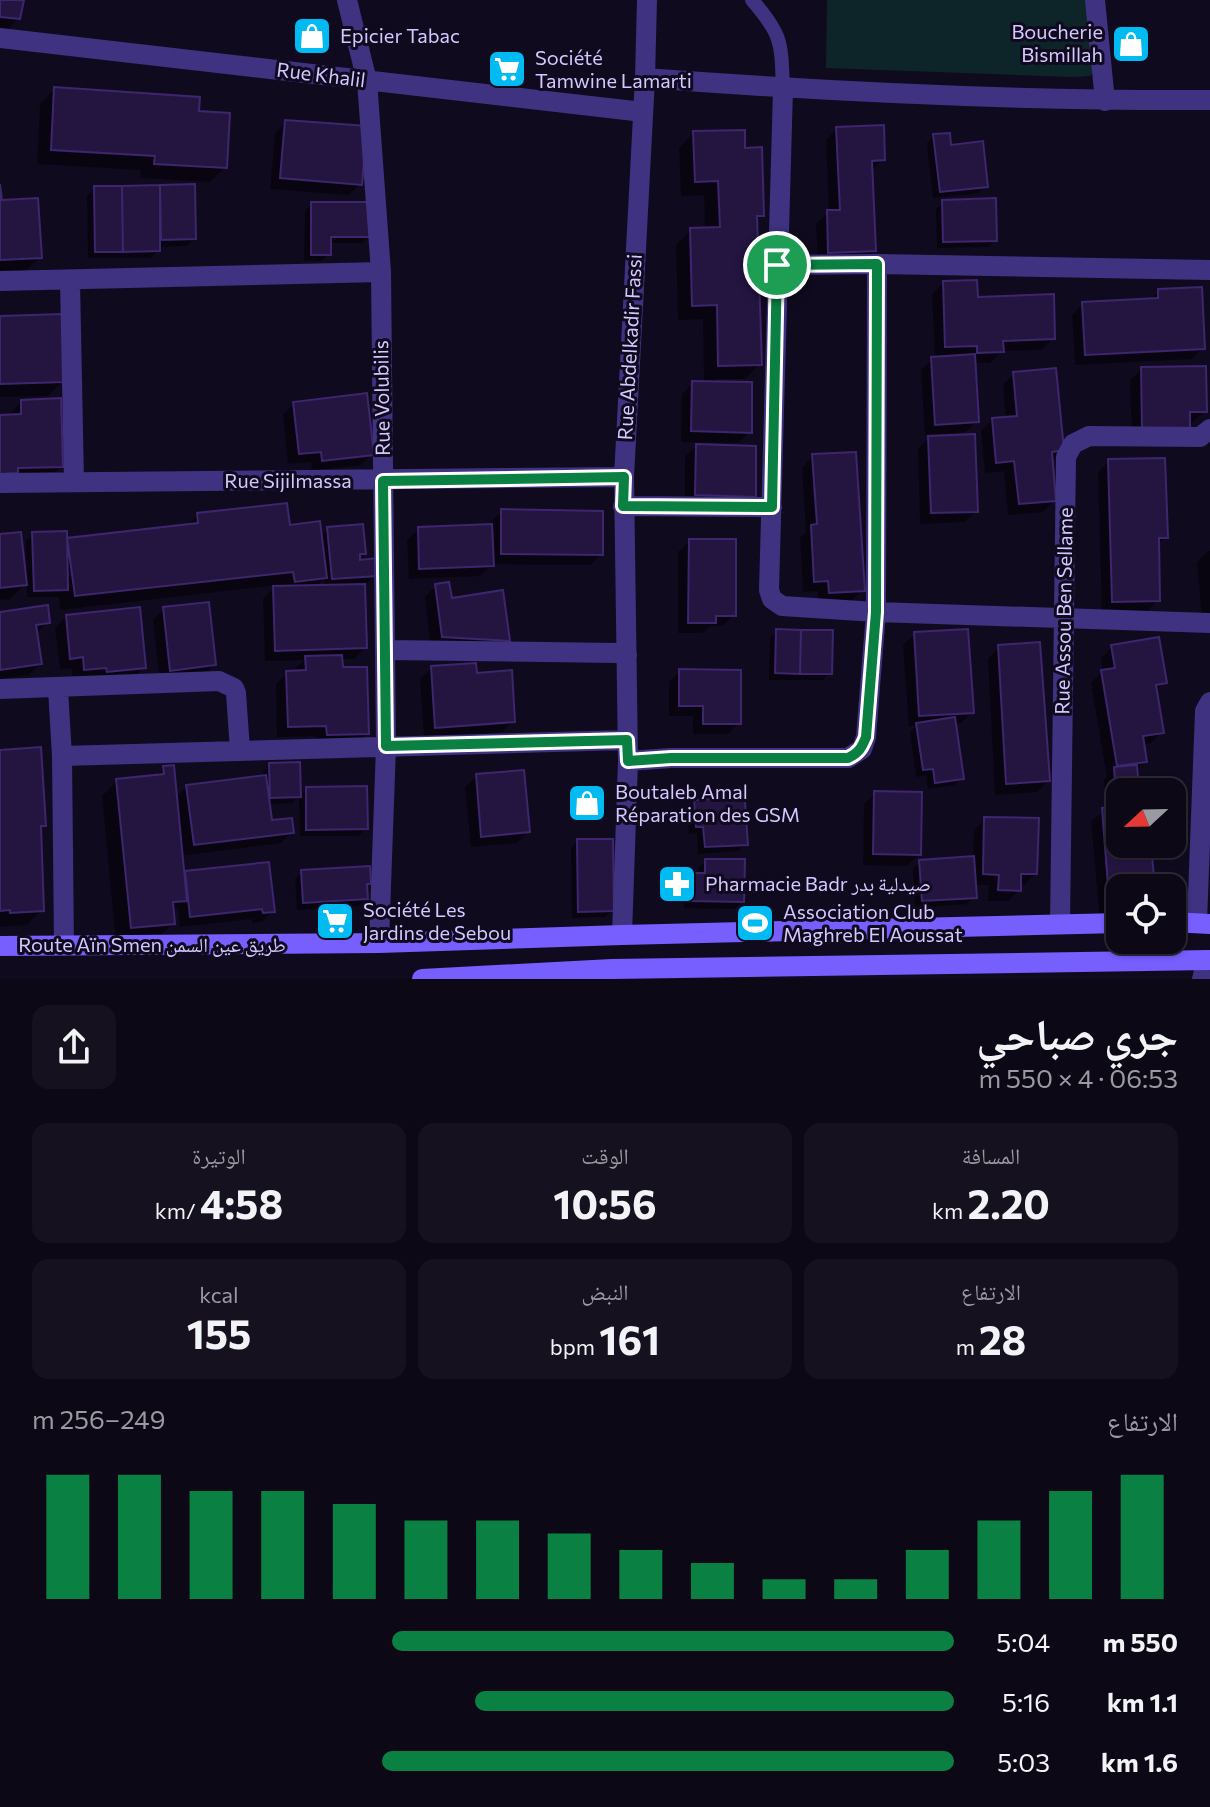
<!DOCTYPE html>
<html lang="ar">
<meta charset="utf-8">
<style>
body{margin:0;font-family:Commissioner,"Noto Naskh Arabic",sans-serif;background:#15111f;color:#f1f3f6;direction:rtl;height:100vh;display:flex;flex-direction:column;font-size:30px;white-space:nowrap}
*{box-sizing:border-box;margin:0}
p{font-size:26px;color:#9a9aa1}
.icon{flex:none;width:44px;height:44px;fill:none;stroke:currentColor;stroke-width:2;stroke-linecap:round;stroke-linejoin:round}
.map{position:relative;height:979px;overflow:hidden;direction:ltr}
.details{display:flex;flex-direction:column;background:#0c0816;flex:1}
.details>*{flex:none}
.needle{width:52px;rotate:248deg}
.tools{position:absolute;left:1106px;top:778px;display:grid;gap:16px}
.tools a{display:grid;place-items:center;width:80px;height:80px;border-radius:16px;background:#0c0816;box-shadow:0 2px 6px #0004,0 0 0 2px #2c2935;font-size:40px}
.pin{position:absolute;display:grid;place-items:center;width:68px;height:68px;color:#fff;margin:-34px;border:4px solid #fff;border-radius:50%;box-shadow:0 2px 8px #0007}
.round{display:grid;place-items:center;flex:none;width:84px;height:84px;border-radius:16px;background:#15111f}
.headline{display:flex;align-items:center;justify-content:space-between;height:136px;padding:0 32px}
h1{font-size:44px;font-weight:700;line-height:60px}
.figures{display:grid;grid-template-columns:repeat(3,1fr);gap:12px;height:136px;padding:8px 32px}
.figures div{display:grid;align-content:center;border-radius:16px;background:#15111f;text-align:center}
.figures b{font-size:40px;font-weight:700}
.figures small{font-size:22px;font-weight:400}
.figures p{font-size:22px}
.chart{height:224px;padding:16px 32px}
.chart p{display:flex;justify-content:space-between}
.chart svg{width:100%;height:144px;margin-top:8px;stroke:#0b8043;stroke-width:6}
ul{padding:0 32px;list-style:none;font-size:26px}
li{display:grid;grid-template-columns:128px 96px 1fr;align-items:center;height:60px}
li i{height:20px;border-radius:10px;background:#0b8043}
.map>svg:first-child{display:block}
.green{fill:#0d2528}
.shadow{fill:#0007;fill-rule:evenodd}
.building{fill:#231540;stroke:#3d266d;stroke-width:2}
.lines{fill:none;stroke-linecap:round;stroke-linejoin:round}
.lane{stroke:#3f3280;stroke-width:14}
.street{stroke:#3f3280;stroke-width:20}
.secondary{stroke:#775eff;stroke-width:20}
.route-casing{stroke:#fff;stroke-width:16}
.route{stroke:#0b8043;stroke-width:10}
.labels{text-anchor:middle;stroke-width:6;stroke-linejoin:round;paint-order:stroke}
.poi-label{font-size:20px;fill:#d5c7ff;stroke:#100a1e;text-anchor:start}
.street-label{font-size:20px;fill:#d5c7ff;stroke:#100a1e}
</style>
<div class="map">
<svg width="1210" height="979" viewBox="0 0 1210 979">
<rect width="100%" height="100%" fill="#100a1e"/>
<!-- green -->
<path class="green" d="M827,0H1099L1098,68L1090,76L1073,77L826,68Z"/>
<!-- shadow -->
<path class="shadow" d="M0,0H22L19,18L4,33L0,32Z
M55,89L197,113L225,167L210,182L140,178L141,170L37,164L40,104Z
M286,122L360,184L349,195L270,189L275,133Z
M837,129L883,159L872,170L874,251L863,262L818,263L816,224L829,212L826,140Z
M694,133L744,150L762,215L756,221L760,364L745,379H715L750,432L738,443L681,442L682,394L693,383H704L703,319L678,320L676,245L691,230H705L704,195L681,196L679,148Z
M934,136L986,186L978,193L933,198L927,143Z
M193,186L194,239L187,246L158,247V251L151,258H88L87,195L95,188Z
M0,193L1,202L40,257L25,272L0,273Z
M943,202L995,240L988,247L937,248L936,209Z
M312,204L370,236L363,243H329V254L321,261H304L305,211Z
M944,283L1053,338L1042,350L1002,351L990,363H974L977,421L966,432L939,434L976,511L965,522L920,524L918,449L933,434L925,435L921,370L935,358L932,294Z
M1159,291L1203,348L1192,359L1075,365L1072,315L1083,304L1150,300Z
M0,318L63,381L48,396L0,397Z
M1142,369L1205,411L1193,422L1132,439L1130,380Z
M1014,373L1062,450L1051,461L1054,501L1043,512L1008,515L1004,471L985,473L981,431L992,420L1006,419L1003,385Z
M21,402L61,466L47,481L0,487V417H7Z
M294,403L372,454L361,465L312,471L311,462L288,464L283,415Z
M696,446L754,496L742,507L685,506V457Z
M813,456L863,590L851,601L818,603V591L803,592L800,538L806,532L802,468Z
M1109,461L1166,537L1157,546L1158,600L1147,611L1102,613L1098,472Z
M502,511L601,554L590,565L493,564L480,576L409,579L407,540L419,529L491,526V522Z
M198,515L288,527L320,537L328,529L364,553L358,559L376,575L369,582L363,583L365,648L354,659H340L341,669L367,733L356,744L316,745V736L277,737L276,684L287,673H295V669L304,660L265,661L263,599L277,585L60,610L59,597H27V582L10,599L0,600V536L23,569L26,568V541L33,534L65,543L68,539L187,526ZM324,578L325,587H315Z
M690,541L734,615L722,626H710L703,633H678V552Z
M1208,551H1210V616L1202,617L1197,563Z
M436,586L450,600L508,640L497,651L431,648L425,597Z
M164,609L214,665L203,676L160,681L153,620Z
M0,614L48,622L36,634L40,664L29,675L0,679Z
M67,616L144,667L133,678L73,680L72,668L60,669L55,628Z
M777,631L830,673L823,680H769L770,638Z
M915,634L972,712L961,723L954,724L962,778L954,785L928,789L926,775L916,777L910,732L916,726H909L903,645Z
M999,647L1048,781L1037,792L995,795L988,659Z
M1112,647L1164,682L1155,692L1162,732L1151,743L1142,745L1145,761L1136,771L1137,792H1120V844H1149L1153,888H1120V920L1100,921L1091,821L1106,810L1104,780L1107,777L1091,683L1103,671L1101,658Z
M432,668L475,675L513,721L502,732L424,738L420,679Z
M680,671L739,723L728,734H693V716H669V682Z
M0,752L44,825L39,830L42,910L27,925L0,927Z
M270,765L299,796L292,803L268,804L270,822L292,832L281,843L180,856L182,877L186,873L273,911L262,922L252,923V919L180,927L178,907L172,913L173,923L158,938L116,942L102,796L117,781L154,777L164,768L175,799L187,786L263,777V772Z
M477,776L528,832L517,843L471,847L465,787Z
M307,789L366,828L358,836H300L299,796Z
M714,792L746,844L739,851L698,854L697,833L689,834L687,810L694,802L706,800Z
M875,793L919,855L907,866L863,865L864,804Z
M985,819L1035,874L1024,885L1019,884V890L1008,901H988L989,885H974L975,897L967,904L915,908L913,869L920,862L973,858L974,830Z
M578,841L612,910L605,917L572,918L571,848Z
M706,861L742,901L735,909L684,908V882L691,875H698V868Z
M302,872L369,883L365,887L366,899L359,906L297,910L295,879Z"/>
<!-- building -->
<path class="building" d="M0,0H24L20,19L0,17Z
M54,87L200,97L199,111L230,113L227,168L154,164L155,156L51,150Z
M285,120L367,126L362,185L280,178Z
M884,125L885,160L872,161L876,251L828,253L827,210H840L836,127Z
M745,130V148L762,147L764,216H757L762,365L718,366L717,305L692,306L690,228L720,227L718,181L695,182L693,131Z
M950,133L951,145L983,141L988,187L940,192L933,134Z
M0,184L2,200L38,198L42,258L0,260Z
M195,184L196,239L161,240L160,185Z
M160,185V251L123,252L122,186Z
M94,186H122L123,252H95Z
M996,198L997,241L943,242L942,200Z
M311,202H372V237H331V255H311Z
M977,280L978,297L1054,294L1055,339L1003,341L1004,352L977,353V346L945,347L943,281Z
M1202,287L1205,349L1085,355L1082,302L1158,298V289Z
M62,314L65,382L0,384V316Z
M975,354L979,422L935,425L931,357Z
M1206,366L1207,412H1190V428H1142L1141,367Z
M1056,368L1064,450L1052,452L1056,501L1019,504L1014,461L996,463L992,418L1017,416L1013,372Z
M692,381L752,382V433L691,431Z
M367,393L374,455L322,461L321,452L299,454L293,402Z
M61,398L63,467L18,468V473L0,474V415L21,414V400Z
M975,434L978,512L931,513L928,436Z
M696,444L756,446V497L695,495Z
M856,452L865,591L829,593L828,581L814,582L811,525L817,524L812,454Z
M1165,458L1168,538H1159L1160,601L1112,602L1108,459Z
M287,503L290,525L320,521L327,578L295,582L293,572L75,596L67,538L198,523L197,513Z
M501,509L603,511V555L501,554Z
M363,524L366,554H360V560L377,558L378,576L332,579L327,527Z
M492,524L494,566L419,569L418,527Z
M67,531L68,590L34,591L32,532Z
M21,532L27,585L0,588V534Z
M689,539H736V616H716V623H688Z
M449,582L452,598L503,590L510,641L442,637L435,584Z
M365,584L367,648L275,651L273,586Z
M209,602L216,665L170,671L163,607Z
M48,605L50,623L36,625L42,664L0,670V612Z
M140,607L146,668L107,672L106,668L84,670L83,657L70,659L66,615Z
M776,629L801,630L800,674L775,673Z
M968,629L974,713L919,716L914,632Z
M801,630H833L832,674H800Z
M1159,637L1167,683L1156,685L1164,733L1143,736L1147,762L1117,766L1101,670L1115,668L1111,645Z
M1040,642L1050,781L1006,784L998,645Z
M342,655L343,667H367L369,734L327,735L326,726L288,727L286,671L306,670L305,656Z
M476,663L477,673L512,670L515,722L435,728L431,666Z
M679,669L741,670V724H703V706H679Z
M955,717L964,779L935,783L933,769L923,770L916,723Z
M41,747L46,826H41L44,911L10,913V910L0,911V750Z
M300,762L301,797L270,798L269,763Z
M174,765L187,901L173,902L175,924L131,928L116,779L164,774L163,766Z
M1137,765L1139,792H1120V844H1151L1155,888H1120V910L1110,911L1102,808L1117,807L1114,767Z
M524,770L530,832L481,837L476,774Z
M266,775L272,820L292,818L294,833L194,845L186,785Z
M367,786L368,829L306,830V787Z
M744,788L748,845L705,847L703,827H696L694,800L714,799L713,790Z
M874,791L922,792L921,855L873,854Z
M984,817L1039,818L1037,874H1021V891L998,890L999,875L983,874Z
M577,839H613L614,911L578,912Z
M974,856L977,898L922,901L919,860Z
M705,859H745L744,902L690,901L691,873H705Z
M269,862L275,912L263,913L262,909L190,917L185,871Z
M370,866L371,884H367L368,899L303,903L301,870Z"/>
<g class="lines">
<!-- lane -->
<path class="lane" d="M752,0C783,36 781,42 783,89"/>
<!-- street -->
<path class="street" d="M347,0L367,81L381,272L386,746L379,943
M1095,0L1105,101
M0,38L643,112
M645,78C833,92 1022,101 1210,100
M783,89L769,590L772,599L782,606L876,612L1210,623
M777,265L877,264L1210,270
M70,280L74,482
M0,281L381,272
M0,483L624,477
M623,506L772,507
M385,650L616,653L627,655
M0,689L219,681L234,688L236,693L240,750
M58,689L62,756L64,945
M62,756L627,740
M628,761L671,758H848L862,749L866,737L876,612L877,264
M1197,922L1205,711L1210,702
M1060,924L1066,457L1073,444L1089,436L1200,437L1210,429
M622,935L628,761L624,477L645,78L647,0
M1202,979L1207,960"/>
<!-- secondary -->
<path class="secondary" d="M1172,922L1210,924
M0,946L379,943L622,935L1120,923
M422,979L612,969L1210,960"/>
</g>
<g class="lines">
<!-- route casing -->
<g class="route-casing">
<path id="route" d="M877,264L876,612L866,737C862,747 859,753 848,758H671L628,761L627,740L386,746L383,481L624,477L623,506L772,507L777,265Z"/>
</g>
<!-- route -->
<use href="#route" class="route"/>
</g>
<!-- icons -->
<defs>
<g id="shop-square" transform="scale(2)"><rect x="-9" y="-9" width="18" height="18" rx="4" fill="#00baf2" stroke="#100a1e"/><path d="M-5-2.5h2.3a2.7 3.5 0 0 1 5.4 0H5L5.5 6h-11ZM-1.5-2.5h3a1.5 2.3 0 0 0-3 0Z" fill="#fff"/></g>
<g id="supermarket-square" transform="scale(2)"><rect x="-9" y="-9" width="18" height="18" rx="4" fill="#00baf2" stroke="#100a1e"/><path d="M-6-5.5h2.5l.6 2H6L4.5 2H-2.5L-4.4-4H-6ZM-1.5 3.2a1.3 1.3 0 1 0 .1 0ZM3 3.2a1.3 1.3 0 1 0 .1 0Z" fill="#fff"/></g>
<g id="pharmacy-square" transform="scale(2)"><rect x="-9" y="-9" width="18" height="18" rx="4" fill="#00baf2" stroke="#100a1e"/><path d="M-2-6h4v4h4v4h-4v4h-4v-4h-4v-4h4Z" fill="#fff"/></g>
<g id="stadium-square" transform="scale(2)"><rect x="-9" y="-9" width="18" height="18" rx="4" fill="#00baf2" stroke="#100a1e"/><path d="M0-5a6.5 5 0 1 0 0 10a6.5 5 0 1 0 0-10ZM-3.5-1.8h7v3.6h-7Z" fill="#fff"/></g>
</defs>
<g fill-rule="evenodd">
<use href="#shop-square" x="312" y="36"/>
<use href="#shop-square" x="1131" y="44"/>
<use href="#supermarket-square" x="507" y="69"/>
<use href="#shop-square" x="587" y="803"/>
<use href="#pharmacy-square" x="677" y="884"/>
<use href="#supermarket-square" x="335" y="921"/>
<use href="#stadium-square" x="755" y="923"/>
</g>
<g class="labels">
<!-- poi labels -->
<g class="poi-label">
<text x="1103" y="39" text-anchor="end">Boucherie<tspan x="1103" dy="23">Bismillah</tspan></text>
<text x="340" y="43">Epicier Tabac</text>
<text x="535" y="65">Société<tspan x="535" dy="23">Tamwine Lamarti</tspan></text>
<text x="615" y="799">Boutaleb Amal<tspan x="615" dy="23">Réparation des GSM</tspan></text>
<text x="705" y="891">Pharmacie Badr صيدلية بدر</text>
<text x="363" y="917">Société Les<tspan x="363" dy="23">Jardins de Sebou</tspan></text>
<text x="783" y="919">Association Club<tspan x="783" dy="23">Maghreb El Aoussat</tspan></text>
</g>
<!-- street labels -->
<g class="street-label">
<text transform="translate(321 75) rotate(7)" y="7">Rue Khalil</text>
<text transform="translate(630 347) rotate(-87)" y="7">Rue Abdelkadir Fassi</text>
<text transform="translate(382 398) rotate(-91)" y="7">Rue Volubilis</text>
<text x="288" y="488">Rue Sijilmassa</text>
<text transform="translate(1064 611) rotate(-89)" y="7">Rue Assou Ben Sellame</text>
<text x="152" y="952">Route Aïn Smen طريق عين السمن</text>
</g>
</g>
</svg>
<div class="tools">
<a><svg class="needle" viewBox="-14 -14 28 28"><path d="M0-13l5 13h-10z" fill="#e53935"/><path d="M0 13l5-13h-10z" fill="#9a9aa1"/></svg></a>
<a><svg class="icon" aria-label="locate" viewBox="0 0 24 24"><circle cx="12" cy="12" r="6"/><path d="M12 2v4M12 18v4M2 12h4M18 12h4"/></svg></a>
</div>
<div class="pin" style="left:777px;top:265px;background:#1e9e55"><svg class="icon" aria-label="arrive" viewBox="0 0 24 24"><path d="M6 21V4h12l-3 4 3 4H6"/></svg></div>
</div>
<section class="details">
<div class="headline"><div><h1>جري صباحي</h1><p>06:53 · 4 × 550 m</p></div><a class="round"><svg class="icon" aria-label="share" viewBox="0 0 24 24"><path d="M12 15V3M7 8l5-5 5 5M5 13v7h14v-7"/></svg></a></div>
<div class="figures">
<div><p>المسافة</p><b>2.20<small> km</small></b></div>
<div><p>الوقت</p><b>10:56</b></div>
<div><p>الوتيرة</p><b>4:58<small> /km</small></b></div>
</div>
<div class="figures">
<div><p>الارتفاع</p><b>28<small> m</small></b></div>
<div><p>النبض</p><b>161<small> bpm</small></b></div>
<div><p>kcal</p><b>155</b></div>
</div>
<div class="chart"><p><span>الارتفاع</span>249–256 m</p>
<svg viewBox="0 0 160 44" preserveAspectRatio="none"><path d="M5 44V6M15 44V6M25 44V11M35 44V11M45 44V15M55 44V20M65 44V20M75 44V24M85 44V29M95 44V33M105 44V38M115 44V38M125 44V29M135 44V20M145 44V11M155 44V6"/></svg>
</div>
<ul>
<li><b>550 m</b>5:04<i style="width:61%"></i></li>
<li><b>1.1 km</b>5:16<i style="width:52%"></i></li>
<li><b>1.6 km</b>5:03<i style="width:62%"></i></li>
</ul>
</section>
